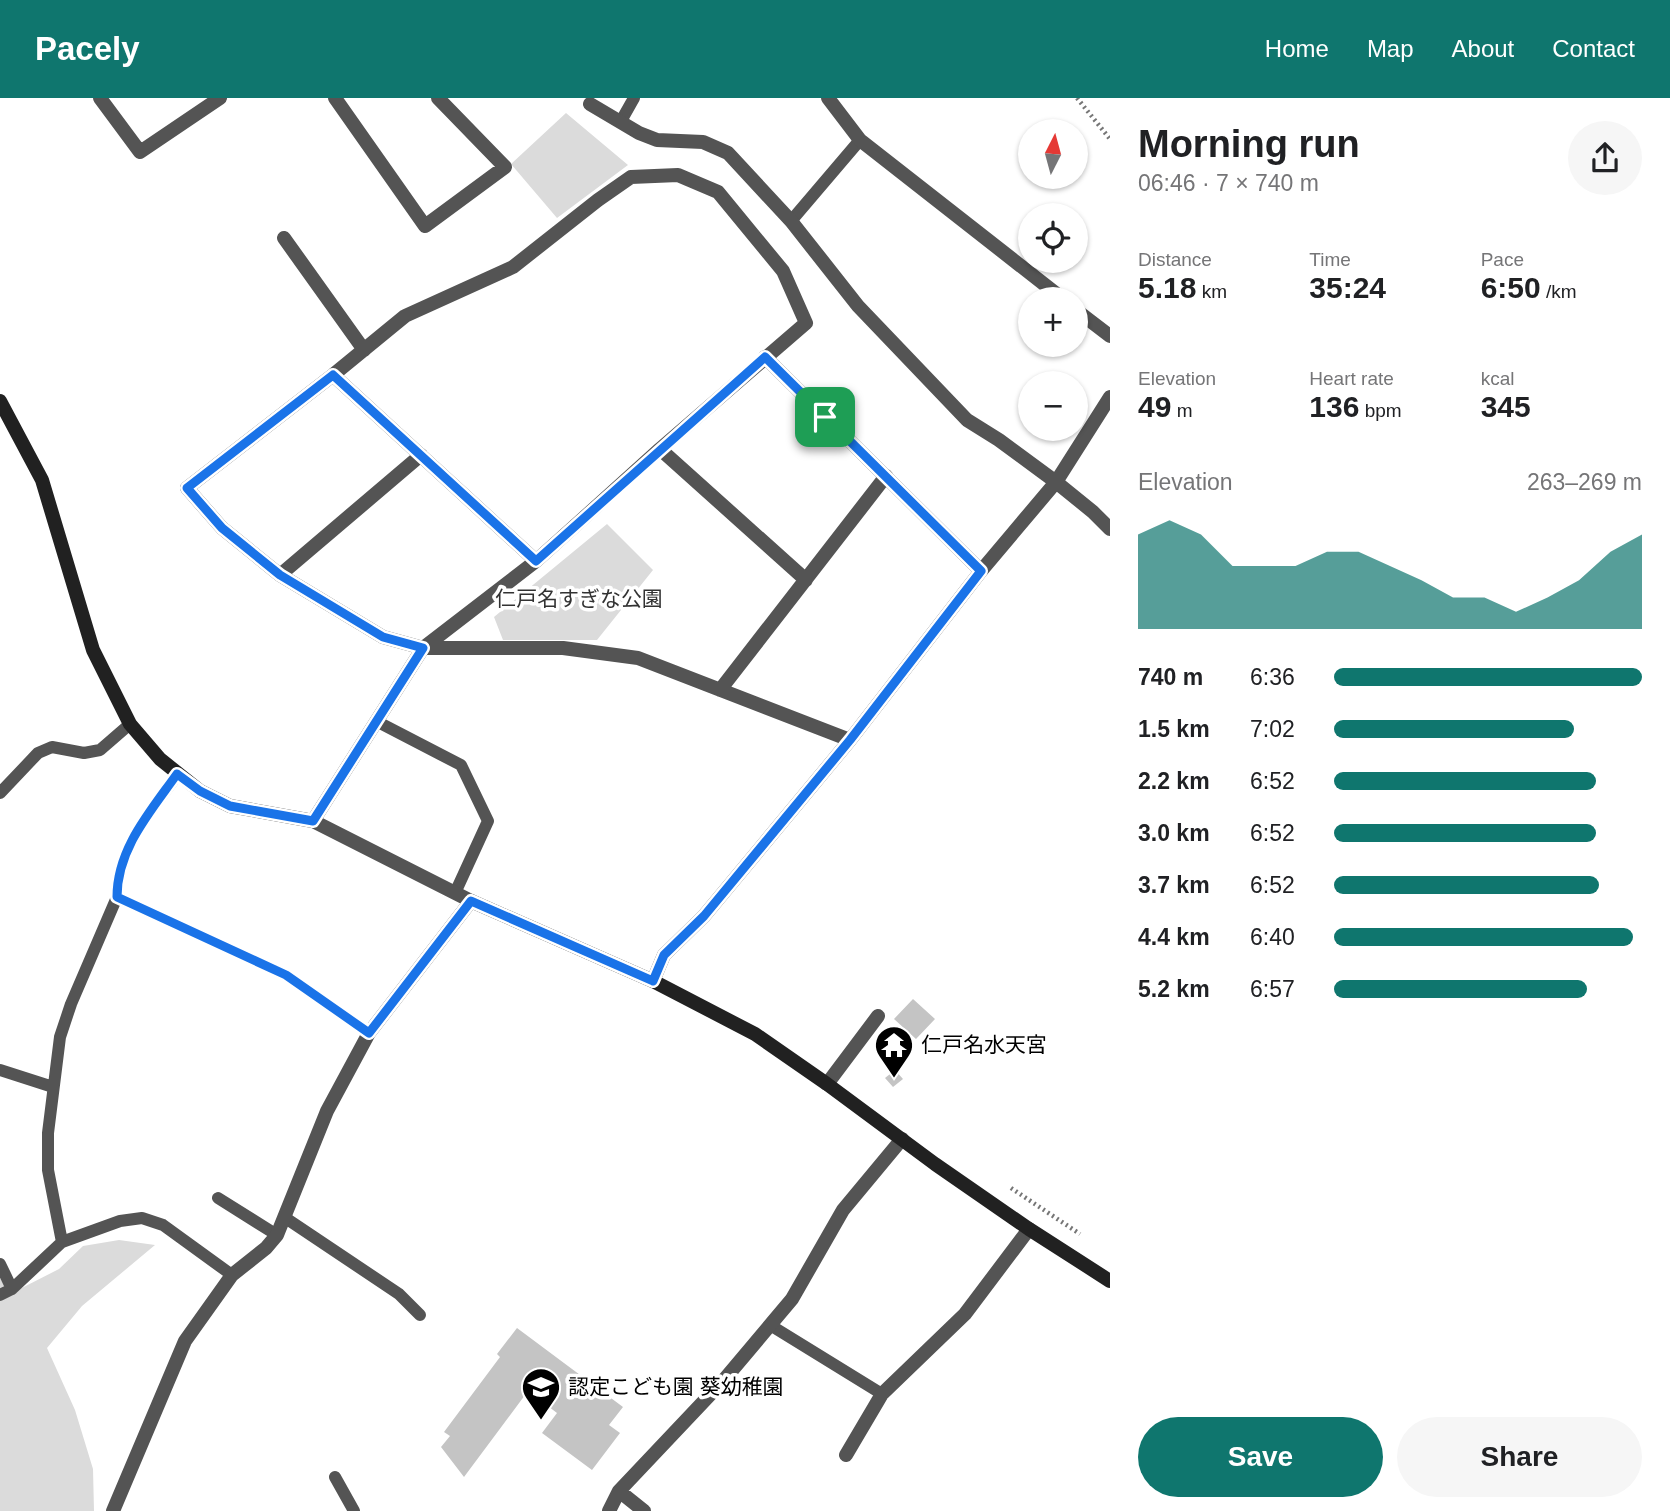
<!DOCTYPE html>
<meta charset="utf-8">
<style>
body{margin:0;font-family:Arial,"Noto Sans JP",sans-serif;background:#f6f6f6;color:#202124;height:100vh;display:flex;flex-direction:column;font-size:26px;white-space:nowrap}
*{box-sizing:border-box;margin:0}
p{font-size:23px;color:#757577}
.icon{flex:none;width:38px;height:38px;fill:none;stroke:currentColor;stroke-width:2;stroke-linecap:round;stroke-linejoin:round}
.map{position:relative;flex:1;overflow:hidden}
.details{display:flex;flex-direction:column;background:#fff;width:560px}
.details>*{flex:none}
.needle{width:46px;rotate:6deg}
.buttons{position:absolute;left:1018px;top:21px;display:grid;gap:14px}
.buttons a{display:grid;place-items:center;width:70px;height:70px;border-radius:50%;background:#fff;box-shadow:0 2px 5px #0004;font-size:35px}
.pin{position:absolute;display:grid;place-items:center;width:60px;height:60px;color:#fff;margin:-30px;border-radius:14px;box-shadow:0 4px 10px #0006}
.round{display:grid;place-items:center;flex:none;width:74px;height:74px;border-radius:37px;background:#f6f6f6}
.overview{display:flex;align-items:center;justify-content:space-between;height:119px;padding:0 28px}
h1{font-size:38px;font-weight:600;line-height:52px}
.metrics{display:grid;grid-template-columns:repeat(3,1fr);gap:10px;height:119px;padding:7px 28px}
.metrics div{display:grid;align-content:center}
.metrics b{font-size:30px;font-weight:600}
.metrics small{font-size:19px;font-weight:400}
.metrics p{font-size:19px}
.chart{height:196px;padding:14px 28px}
.chart p{display:flex;justify-content:space-between}
.chart svg{width:100%;height:126px;margin-top:7px;fill:#0f766e;opacity:.7}
.cta{display:flex;gap:14px;margin-top:auto;padding:14px 28px}
.cta a{flex:1;height:80px;border-radius:42px;background:#0f766e;color:#fff;font-size:28px;font-weight:600;line-height:80px;text-align:center}
.cta a+a{background:#f6f6f6;color:#202124}
ul{padding:0 28px;list-style:none;font-size:23px}
li{display:grid;grid-template-columns:112px 84px 1fr;align-items:center;height:52px}
li i{height:18px;border-radius:9px;background:#0f766e}
header{display:flex;align-items:center;gap:42px;box-sizing:border-box;height:98px;padding:0 35px;background:#0f766e;color:#fff}
header strong{font-size:33px}
nav{display:flex;gap:38px;margin-inline-start:auto;font-size:24px}
main{display:flex;flex:1;min-height:0}
.map>svg:first-child{display:block}
.green{fill:#dbdbdb}
.building{fill:#c4c4c4}
.lines{fill:none;stroke-linecap:round;stroke-linejoin:round}
.path{stroke:#767676;stroke-width:4.5;stroke-dasharray:2 3.5;stroke-linecap:butt}
.lane{stroke:#545454;stroke-width:12}
.street{stroke:#545454;stroke-width:14}
.secondary{stroke:#212121;stroke-width:14}
.route-casing{stroke:#fff;stroke-width:14}
.route{stroke:#1a73e8;stroke-width:9}
.labels{text-anchor:middle;stroke-width:7;stroke-linejoin:round;paint-order:stroke}
.park-label{font-size:21px;fill:#323232;stroke:#fff}
.poi-label{font-size:21px;fill:#000;stroke:#fff;text-anchor:start}
</style>
<header>
<strong>Pacely</strong>
<nav><a>Home</a><a>Map</a><a>About</a><a>Contact</a></nav>
</header>
<main>
<div class="map">
<svg width="1110" height="1413" viewBox="0 0 1110 1413">
<rect width="100%" height="100%" fill="#fff"/>
<!-- green -->
<path class="green" d="M566,15L628,67L557,120L511,66Z
M607,426L653,472L597,542H503L494,519Z
M119,1142L155,1147L82,1208L47,1250L75,1312L93,1371L94,1413H0V1180L10,1196L59,1171L83,1148Z"/>
<!-- building -->
<path class="building" d="M913,901L935,921L916,941L894,921Z
M895,972L903,981L893,989L885,980Z
M517,1230L623,1309L609,1327L620,1335L592,1372L542,1335L557,1315L528,1293L464,1379L441,1349L450,1338L444,1334L500,1259L497,1256Z"/>
<g class="lines">
<!-- path -->
<path class="path" d="M1077,0L1110,41
M1011,1090L1080,1136"/>
<!-- lane -->
<path class="lane" d="M621,23L634,0
M791,123L860,42
M376,623L461,667L488,723L455,795
M0,695L38,655L52,649L84,655L100,652L130,626
M117,799L286,877L369,935
M0,972L53,989
M218,1100L277,1137
M284,1119L399,1196L420,1217
M62,1144L48,1072V1035L60,939L71,906L117,799C117,751 150,714 178,676
M0,1166L12,1191
M0,1197L12,1191L62,1144L120,1123L142,1120L163,1127L232,1177
M770,1227L882,1296
M335,1379L354,1413"/>
<!-- street -->
<path class="street" d="M100,0L140,54L220,0
M335,0L425,128L505,69L438,0
M828,0L860,42L1063,201
M590,6L639,35L657,42L703,44L728,55L791,123L858,208L967,322L999,342L1056,384L1093,414L1110,431
M284,140L364,252
M1076,212L1110,238
M765,259L981,473
M333,277L536,463
M660,351L806,482
M280,477L421,357
M720,592L886,378
M653,883L664,857L704,818L850,642L981,473L1056,384L1110,299
M827,986L878,918
M846,1357L882,1296L965,1216L1029,1131
M619,1393L644,1413
M113,1413L185,1243L232,1177L266,1150L277,1137L327,1013L369,935L471,803L313,723L423,550L536,463L660,351L806,225L783,173L718,94L678,77L631,79L598,102L513,169L405,218L333,277L187,390L222,430L280,477L383,539L423,550H563L638,560L850,642
M609,1413L619,1393L723,1283L792,1201L843,1112L902,1041"/>
<!-- secondary -->
<path class="secondary" d="M0,303L42,382L93,552L130,626L160,661L200,693L230,708L313,723
M471,803L653,883L755,936L827,986L935,1066L1029,1131L1110,1183"/>
</g>
<g class="lines">
<!-- route casing -->
<g class="route-casing">
<path id="route" d="M765,259L981,473L850,642L704,818L664,857L653,883L471,803L369,935L286,877L117,799C117,751 150,714 177,676L200,693L230,708L313,723L423,550L383,539L280,477L222,430L187,390L333,277L536,463Z"/>
</g>
<!-- route -->
<use href="#route" class="route"/>
</g>
<!-- icons -->
<defs>
<g id="temple-pin" transform="scale(2.0125)"><path d="M0 17L-7.5 6A9.5 9.5 0 1 1 7.5 6Z" fill="#000" stroke="#fff"/><path d="M0-6L5-2H3V0L6.5 2.5H4V6H1.5V3h-3V6H-4V2.5H-6.5L-3 0V-2H-5Z" fill="#fff"/></g>
<g id="school-pin" transform="scale(2.0125)"><path d="M0 17L-7.5 6A9.5 9.5 0 1 1 7.5 6Z" fill="#000" stroke="#fff"/><path d="M0-5L7-2L0 1L-7-2ZM-4 1L0 2.5L4 1V4Q0 6-4 4Z" fill="#fff"/></g>
</defs>
<g fill-rule="evenodd">
<use href="#temple-pin" x="894" y="947"/>
<use href="#school-pin" x="541" y="1289"/>
</g>
<g class="labels">
<!-- park labels -->
<g class="park-label">
<text x="579" y="508">仁戸名すぎな公園</text>
</g>
<!-- poi labels -->
<g class="poi-label">
<text x="921" y="954">仁戸名水天宮</text>
<text x="568" y="1296">認定こども園 葵幼稚園</text>
</g>
</g>
</svg>
<div class="buttons">
<a><svg class="needle" viewBox="-14 -14 28 28"><path d="M0-13l5 13h-10z" fill="#e53935"/><path d="M0 13l5-13h-10z" fill="#757577"/></svg></a>
<a><svg class="icon" aria-label="locate" viewBox="0 0 24 24"><circle cx="12" cy="12" r="6"/><path d="M12 2v4M12 18v4M2 12h4M18 12h4"/></svg></a>
<a>+</a>
<a>−</a>
</div>
<div class="pin" style="left:825px;top:319px;background:#1e9e55"><svg class="icon" aria-label="arrive" viewBox="0 0 24 24"><path d="M6 21V4h12l-3 4 3 4H6"/></svg></div>
</div>
<section class="details">
<div class="overview"><div><h1>Morning run</h1><p>06:46 · 7 × 740 m</p></div><a class="round"><svg class="icon" aria-label="share" viewBox="0 0 24 24"><path d="M12 15V3M7 8l5-5 5 5M5 13v7h14v-7"/></svg></a></div>
<div class="metrics">
<div><p>Distance</p><b>5.18<small> km</small></b></div>
<div><p>Time</p><b>35:24</b></div>
<div><p>Pace</p><b>6:50<small> /km</small></b></div>
</div>
<div class="metrics">
<div><p>Elevation</p><b>49<small> m</small></b></div>
<div><p>Heart rate</p><b>136<small> bpm</small></b></div>
<div><p>kcal</p><b>345</b></div>
</div>
<div class="chart"><p><span>Elevation</span>263–269 m</p>
<svg viewBox="0 0 160 44" preserveAspectRatio="none"><path d="M0 44V11L10 6L20 11L30 22L40 22L50 22L60 17L70 17L80 22L90 27L100 33L110 33L120 38L130 33L140 27L150 17L160 11V44z"/></svg>
</div>
<ul>
<li><b>740 m</b>6:36<i style="width:100%"></i></li>
<li><b>1.5 km</b>7:02<i style="width:78%"></i></li>
<li><b>2.2 km</b>6:52<i style="width:85%"></i></li>
<li><b>3.0 km</b>6:52<i style="width:85%"></i></li>
<li><b>3.7 km</b>6:52<i style="width:86%"></i></li>
<li><b>4.4 km</b>6:40<i style="width:97%"></i></li>
<li><b>5.2 km</b>6:57<i style="width:82%"></i></li>
</ul>
<div class="cta"><a>Save</a><a>Share</a></div>
</section>
</main>
